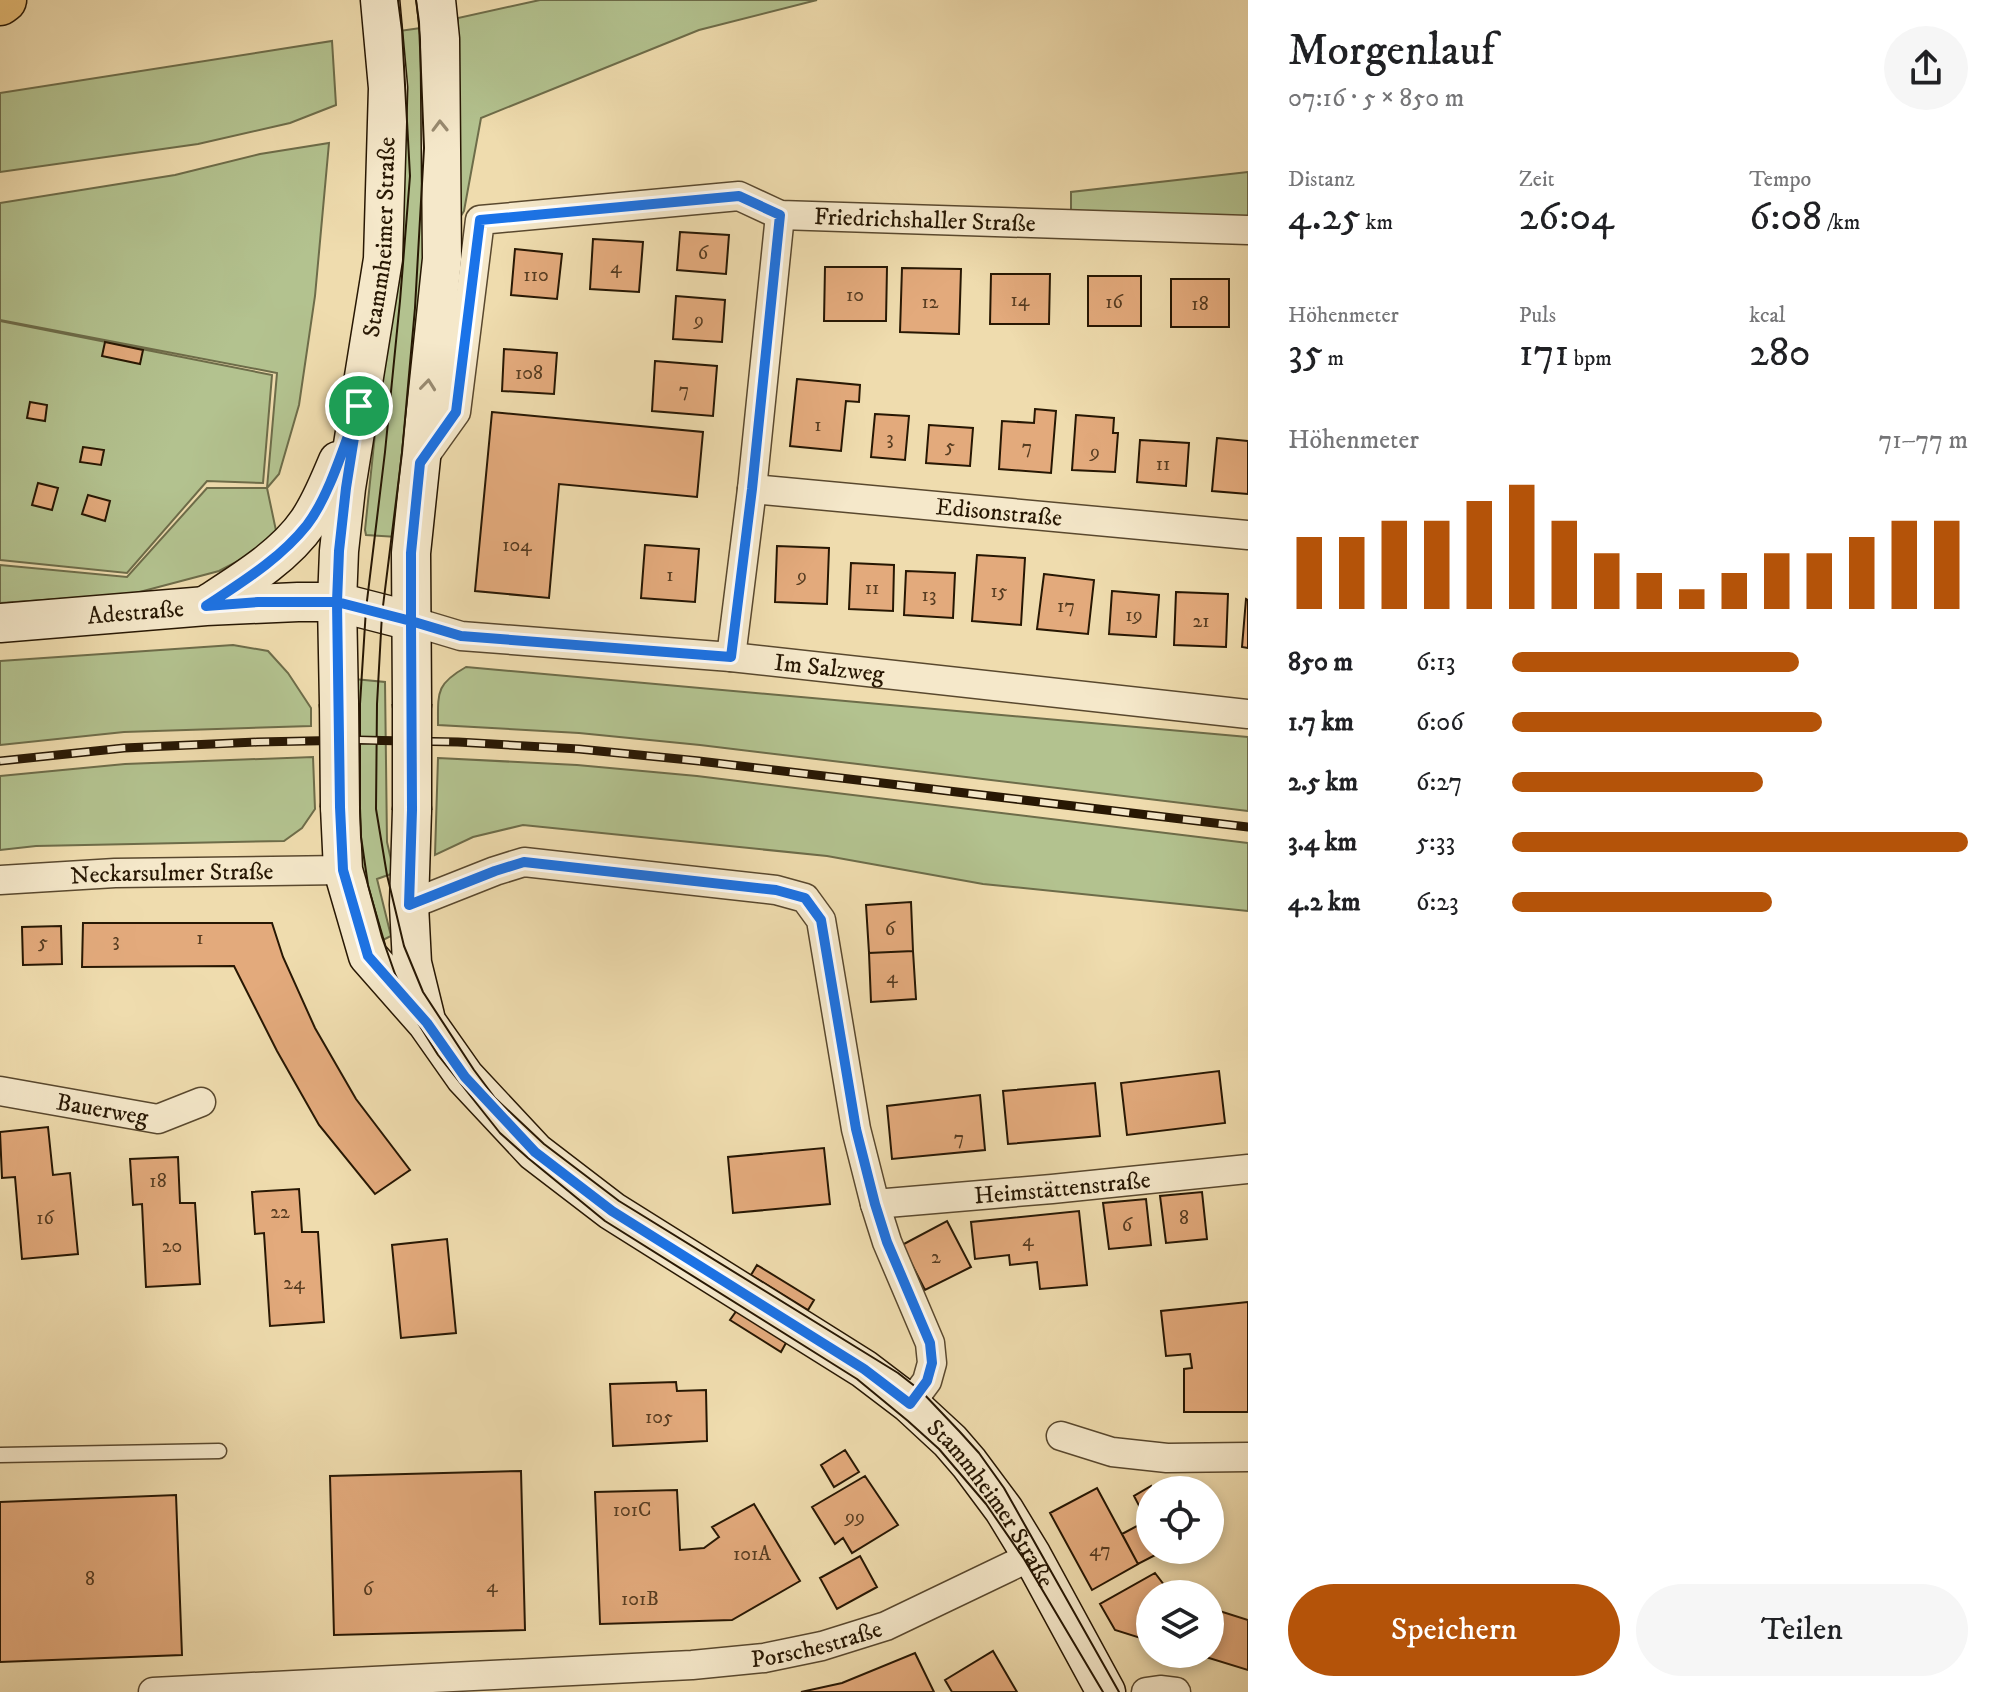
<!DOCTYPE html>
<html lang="de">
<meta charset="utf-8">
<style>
body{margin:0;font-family:"IM FELL DW Pica",serif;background:#f6f6f6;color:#202124;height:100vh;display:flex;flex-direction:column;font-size:30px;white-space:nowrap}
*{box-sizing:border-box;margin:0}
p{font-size:26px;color:#757577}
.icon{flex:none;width:44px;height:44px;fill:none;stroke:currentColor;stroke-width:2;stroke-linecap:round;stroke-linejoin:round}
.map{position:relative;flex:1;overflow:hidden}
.details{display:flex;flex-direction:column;background:#fff;width:760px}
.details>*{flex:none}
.controls{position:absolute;left:1136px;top:1476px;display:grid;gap:16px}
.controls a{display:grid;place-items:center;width:88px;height:88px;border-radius:50%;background:#fff;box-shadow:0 4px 12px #0003;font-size:40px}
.pin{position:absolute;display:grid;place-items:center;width:68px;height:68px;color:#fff;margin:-34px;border:4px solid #fff;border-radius:50%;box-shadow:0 2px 8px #0007}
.round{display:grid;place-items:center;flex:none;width:84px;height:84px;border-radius:42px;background:#f6f6f6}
.overview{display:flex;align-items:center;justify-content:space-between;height:136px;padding:0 40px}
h1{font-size:44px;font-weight:600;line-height:60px}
.figures{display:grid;grid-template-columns:repeat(3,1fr);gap:12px;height:136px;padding:8px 40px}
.figures div{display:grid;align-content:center}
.figures b{font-size:40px;font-weight:600}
.figures small{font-size:22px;font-weight:400}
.figures p{font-size:22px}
.chart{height:224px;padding:16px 40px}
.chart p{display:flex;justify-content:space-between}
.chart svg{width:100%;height:144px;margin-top:8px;stroke:#b45309;stroke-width:6}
.primary-button{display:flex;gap:16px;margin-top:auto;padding:16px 40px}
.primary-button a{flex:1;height:92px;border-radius:48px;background:#b45309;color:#fff;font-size:32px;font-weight:600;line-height:92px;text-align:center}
.primary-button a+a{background:#f6f6f6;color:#202124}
ul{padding:0 40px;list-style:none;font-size:26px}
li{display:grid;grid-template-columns:128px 96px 1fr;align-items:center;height:60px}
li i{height:20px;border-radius:10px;background:#b45309}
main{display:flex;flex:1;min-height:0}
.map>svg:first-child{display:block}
.green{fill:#b3c28f;stroke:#6d6c49;stroke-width:2}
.building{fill:#e3aa7c;stroke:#271703;stroke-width:2}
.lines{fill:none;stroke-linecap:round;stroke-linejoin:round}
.lane-casing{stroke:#59482e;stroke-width:17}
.street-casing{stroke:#59482e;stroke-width:31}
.secondary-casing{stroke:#271703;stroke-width:41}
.highway-casing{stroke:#271703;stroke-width:47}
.lane{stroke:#f5e8ca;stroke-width:14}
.street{stroke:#f5e8ca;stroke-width:28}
.secondary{stroke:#f5e8ca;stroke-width:38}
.highway{stroke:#e8be77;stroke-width:44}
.tram{stroke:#271703;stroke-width:2}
.rail-casing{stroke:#271703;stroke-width:9}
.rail{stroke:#f5e8ca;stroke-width:6;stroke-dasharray:18;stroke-linecap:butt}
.secondary-bridge-casing{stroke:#271703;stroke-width:41;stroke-linecap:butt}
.secondary-bridge{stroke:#f5e8ca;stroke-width:38}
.oneway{stroke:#988a70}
.route-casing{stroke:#fff;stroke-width:16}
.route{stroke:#1a73e8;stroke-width:10}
.labels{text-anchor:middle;stroke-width:7;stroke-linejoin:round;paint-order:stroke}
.number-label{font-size:20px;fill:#563c21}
.street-label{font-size:24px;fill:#271703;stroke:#f5e8ca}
</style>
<main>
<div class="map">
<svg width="1248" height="1692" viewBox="0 0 1248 1692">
<rect width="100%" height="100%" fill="#efdcae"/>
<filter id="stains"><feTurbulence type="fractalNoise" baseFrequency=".0025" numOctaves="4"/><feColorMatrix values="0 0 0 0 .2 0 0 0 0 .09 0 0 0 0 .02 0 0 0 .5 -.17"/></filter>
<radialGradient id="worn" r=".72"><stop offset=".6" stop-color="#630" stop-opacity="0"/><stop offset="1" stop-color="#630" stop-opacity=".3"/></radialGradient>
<!-- green -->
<path class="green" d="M540,0H817L699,30L481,118L464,211L451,232L458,18Z
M428,27V273L397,537L366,535L365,530L395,242L392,32Z
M332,41L336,105L290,123L198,144L0,172V93Z
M329,143L315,296L299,405L279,474L267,488L278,540L219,571L132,594L0,603V565L127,577L207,488H267L277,373L0,320V203L175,175L260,154Z
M1248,172V221L1071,215V192Z
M0,321L272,375L263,483L207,481L127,573L0,560Z
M233,645L268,651L288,673L311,708V726L124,732L0,745V661Z
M466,667L1248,737V811L700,745L579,733L438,725C438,692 436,684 466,667Z
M354,679L385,682L387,842L394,873L377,879L391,936L375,944L358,898Z
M313,757L315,809L302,828L284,841L36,846L0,850V776L125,764Z
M438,758L577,765L697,776L1248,843V911L983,884L827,856L523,825L473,837L435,855Z"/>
<!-- building -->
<path class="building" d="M680,232L729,235L726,274L677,270Z
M593,239L643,242L639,292L590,289Z
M515,249L562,254L557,299L511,295Z
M825,267H887L886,321H824Z
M902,268L961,269L959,334L900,332Z
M991,274H1050L1049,324H990Z
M1088,276H1141V326H1088Z
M1171,279H1229V327H1171Z
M676,296L725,300L722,342L673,339Z
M105,342L143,350L140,364L102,356Z
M504,349L557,353L554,394L502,391Z
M655,361L717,366L713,416L652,411Z
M797,379L860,385L859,402L846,401L841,451L790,446Z
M30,402L47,405L45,421L27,418Z
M1035,409L1056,411L1051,473L999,469L1002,421L1034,423Z
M492,412L703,432L697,497L559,484L549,598L475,591Z
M875,414L909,416L905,460L871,457Z
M1076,415L1114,418L1113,433H1118L1115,472L1072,470Z
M929,425L973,428L970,466L926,463Z
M1217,438L1248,441V494L1212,491Z
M1140,440L1189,443L1186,486L1137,482Z
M83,447L104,450L101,465L80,462Z
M38,483L58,488L52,510L32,505Z
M88,495L110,501L105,521L82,514Z
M645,545L699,549L695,602L641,598Z
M777,546L829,548L827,604L775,602Z
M977,555L1025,558L1021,625L972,621Z
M851,563L894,565L893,611L849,609Z
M906,571L955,573L953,618L904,615Z
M1044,574L1094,580L1088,634L1037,629Z
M1112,591L1159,595L1156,637L1109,634Z
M1176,592L1228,594L1226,647L1174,645Z
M1246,599L1248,600V648L1242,647Z
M911,902L913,951L869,953L866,905Z
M83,923H272L283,957L315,1028L356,1099L410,1170L375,1194L319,1125L277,1051L234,966L82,967Z
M61,926L62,964L23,965L22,927Z
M913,951L916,999L871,1002L869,953Z
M1219,1071L1225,1123L1127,1135L1121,1083Z
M1095,1083L1100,1136L1008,1144L1003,1091Z
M980,1095L985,1150L892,1159L887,1106Z
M48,1127L53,1175L70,1173L78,1254L22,1259L15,1177L2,1178L0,1132Z
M824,1148L830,1204L733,1213L728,1157Z
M178,1157L180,1203H195L200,1284L146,1287L142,1204L133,1205L130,1159Z
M299,1189L302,1232H318L324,1322L270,1326L264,1233L255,1234L252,1192Z
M1202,1192L1207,1239L1166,1243L1160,1196Z
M1146,1199L1151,1245L1109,1249L1103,1203Z
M1079,1211L1087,1285L1040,1289L1037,1262L1010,1265L1009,1255L975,1259L971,1222Z
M947,1221L971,1267L925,1290L902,1245Z
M447,1239L456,1333L401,1338L392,1245Z
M757,1265L814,1300L808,1310L751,1275Z
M1248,1302V1412H1184V1369L1192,1368L1190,1354L1166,1356L1161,1311Z
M737,1310L787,1341L781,1352L730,1320Z
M676,1382L677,1391L706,1390L707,1441L613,1446L610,1384Z
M845,1450L859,1472L834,1487L821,1465Z
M521,1471L525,1630L334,1635L330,1476Z
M865,1476L898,1525L852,1553L843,1538L835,1544L812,1507Z
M1151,1486L1152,1490H1150V1519L1147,1521L1134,1496Z
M1097,1488L1138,1564L1092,1590L1050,1513Z
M677,1490L680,1550L704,1548L719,1537L712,1527L754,1504L800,1581L732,1620L600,1624L595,1492Z
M176,1495L182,1655L0,1662V1502Z
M1150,1519V1550H1165L1138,1564L1122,1534Z
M860,1556L877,1587L837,1609L820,1578Z
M1155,1573L1171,1594H1150V1641L1115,1630L1100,1604Z
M1210,1608L1248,1620V1670L1196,1654H1210Z
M993,1651L1017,1692H952L945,1680Z
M915,1653L934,1692H801L842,1683Z"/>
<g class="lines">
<!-- lane casing -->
<g class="lane-casing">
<path id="lane" d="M0,1455L219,1451"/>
</g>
<!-- street casing -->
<g class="street-casing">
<g id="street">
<path id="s1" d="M421,461L456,412L480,220L739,196L780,215L1248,230"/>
<path id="s2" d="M752,489L1248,535"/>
<path id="s3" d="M411,621L461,636L731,657L1248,714"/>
<path d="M731,657L752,489L780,215"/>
<path id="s4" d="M0,880L115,873L343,870"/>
<path d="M409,905L495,871L524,862L776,890L805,898L821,920L856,1129L875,1204L887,1242L930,1343L932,1363L927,1381L910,1404"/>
<path id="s5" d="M0,1091L158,1119L201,1102"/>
<path id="s6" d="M875,1204L1052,1189L1248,1169"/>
<path d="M1061,1436L1112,1452L1167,1458L1248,1457"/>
<path id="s7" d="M153,1692L692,1665L764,1658L822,1646L886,1626L1032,1556"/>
<path d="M1146,1692L1160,1690L1176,1692"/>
</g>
</g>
<!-- secondary casing -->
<g class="secondary-casing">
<g id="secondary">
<path d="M208,604C242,582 285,556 308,522C321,503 329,482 338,461"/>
<path id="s8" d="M0,623L206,606L298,602H337L411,621"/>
<path id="s9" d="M339,704L337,602L339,551L346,488L383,259L388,88L380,0"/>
<path d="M412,704L411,553L442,259L440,39L436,0"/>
<path id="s10" d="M340,807L343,870L368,956L427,1023L465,1077L535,1152L612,1211L864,1369L910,1404L950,1441L969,1463L1004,1510L1032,1556L1106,1692"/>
<path d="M412,810L409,905L412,963L425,1016"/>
</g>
</g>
<!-- highway casing -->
<g class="highway-casing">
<path id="highway" d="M0,3L4,0"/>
</g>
<!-- lane -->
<use href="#lane" class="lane"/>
<!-- street -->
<use href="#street" class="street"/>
<!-- secondary -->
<use href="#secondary" class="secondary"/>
<!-- highway -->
<use href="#highway" class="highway"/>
<!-- tram -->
<path class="tram" d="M398,0L402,30L410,176L400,301L385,452L366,609L360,704V808L361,837L368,885L382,937L395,974L418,1023L438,1055L500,1133L528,1158L605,1221L857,1379L908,1421L939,1449L986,1504L1024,1559L1103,1692
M416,0L419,22L424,148L415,308L402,453L382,614L377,704L376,809L387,875L404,946L423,992L474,1070L495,1098L544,1144L619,1201L898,1373L921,1391L960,1432L979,1453L1004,1488L1119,1692"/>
<!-- rail casing -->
<g class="rail-casing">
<path id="rail" d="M0,761L124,748L257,742L357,740L458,742L579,749L699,761L1248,827"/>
</g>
<!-- rail -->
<use href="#rail" class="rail"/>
<!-- secondary-bridge casing -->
<g class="secondary-bridge-casing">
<path id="secondary-bridge" d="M339,704L340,807
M412,704V810"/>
</g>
<!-- secondary-bridge -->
<use href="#secondary-bridge" class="secondary-bridge"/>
</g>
<!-- one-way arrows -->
<defs><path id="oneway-chevron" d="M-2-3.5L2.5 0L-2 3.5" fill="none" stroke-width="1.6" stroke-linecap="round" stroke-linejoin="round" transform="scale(2)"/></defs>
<g class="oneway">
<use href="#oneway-chevron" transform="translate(440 126) rotate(-91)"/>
<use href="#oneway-chevron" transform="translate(428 385) rotate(-84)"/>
</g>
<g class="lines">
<!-- route casing -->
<g class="route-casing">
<path id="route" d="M359,406L346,488L339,551L337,602L340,807L343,870L368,956L427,1023L465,1077L535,1152L612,1211L864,1369L910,1404L927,1381L932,1363L930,1343L887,1242L875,1204L856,1129L821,920L805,898L776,890L524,862L495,871L409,905L412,810L411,621L461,636L731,657L752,489L780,215L739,196L480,220L456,412L420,463L411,553V621L337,602H258L206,606C242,582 280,559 307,525C330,495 345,442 359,406"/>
</g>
<!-- route -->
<use href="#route" class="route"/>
</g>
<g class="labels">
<!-- number labels -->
<g class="number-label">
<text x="703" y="259">6</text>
<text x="616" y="273">4</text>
<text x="536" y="281">110</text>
<text x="855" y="301">10</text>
<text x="1020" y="306">14</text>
<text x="930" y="308">12</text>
<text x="1114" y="308">16</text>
<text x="1200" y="310">18</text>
<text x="699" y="326">9</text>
<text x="529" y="379">108</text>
<text x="684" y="396">7</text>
<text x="818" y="431">1</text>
<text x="890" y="444">3</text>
<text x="950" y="452">5</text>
<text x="1027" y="453">7</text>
<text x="1095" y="458">9</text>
<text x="1163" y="470">11</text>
<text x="517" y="551">104</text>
<text x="670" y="581">1</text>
<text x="802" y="582">9</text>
<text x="872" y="594">11</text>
<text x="999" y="597">15</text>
<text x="929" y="601">13</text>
<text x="1066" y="612">17</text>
<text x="1134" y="621">19</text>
<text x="1201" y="627">21</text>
<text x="890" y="935">6</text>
<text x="200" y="944">1</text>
<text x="116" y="946">3</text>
<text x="43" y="948">5</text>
<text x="892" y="983">4</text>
<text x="959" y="1144">7</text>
<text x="158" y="1187">18</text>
<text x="280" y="1218">22</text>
<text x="45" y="1224">16</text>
<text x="1184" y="1224">8</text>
<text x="1127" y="1231">6</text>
<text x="1028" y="1246">4</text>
<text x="172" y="1252">20</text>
<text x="936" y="1263">2</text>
<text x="294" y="1289">24</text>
<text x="659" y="1423">105</text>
<text x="632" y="1516">101C</text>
<text x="855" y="1523">99</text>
<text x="1100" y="1556">47</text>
<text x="752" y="1560">101A</text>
<text x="90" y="1585">8</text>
<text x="492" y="1592">4</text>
<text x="368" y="1595">6</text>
<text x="640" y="1605">101B</text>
</g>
<!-- street labels -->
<g class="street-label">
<text dy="8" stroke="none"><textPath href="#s1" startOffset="704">Friedrichshaller Straße</textPath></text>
<text dy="8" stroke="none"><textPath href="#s9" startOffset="470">Stammheimer Straße</textPath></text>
<text dy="8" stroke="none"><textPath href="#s2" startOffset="248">Edisonstraße</textPath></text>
<text dy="8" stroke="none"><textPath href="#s8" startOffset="136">Adestraße</textPath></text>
<text dy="8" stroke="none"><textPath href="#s3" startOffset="422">Im Salzweg</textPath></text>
<text dy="8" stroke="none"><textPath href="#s4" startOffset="172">Neckarsulmer Straße</textPath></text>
<text dy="8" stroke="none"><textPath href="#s5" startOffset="104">Bauerweg</textPath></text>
<text dy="8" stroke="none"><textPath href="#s6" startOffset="188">Heimstättenstraße</textPath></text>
<text dy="8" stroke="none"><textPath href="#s10" startOffset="992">Stammheimer Straße</textPath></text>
<text dy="8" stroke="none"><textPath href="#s7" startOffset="666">Porschestraße</textPath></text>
</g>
</g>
<rect width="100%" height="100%" filter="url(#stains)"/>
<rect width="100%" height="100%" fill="url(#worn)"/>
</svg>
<div class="controls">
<a><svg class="icon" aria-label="locate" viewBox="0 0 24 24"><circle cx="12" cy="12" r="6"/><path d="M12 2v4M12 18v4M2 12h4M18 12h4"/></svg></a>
<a><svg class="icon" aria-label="layers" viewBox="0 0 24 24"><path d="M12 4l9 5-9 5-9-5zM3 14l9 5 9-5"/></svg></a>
</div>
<div class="pin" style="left:359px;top:406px;background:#1e9e55"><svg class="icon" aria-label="arrive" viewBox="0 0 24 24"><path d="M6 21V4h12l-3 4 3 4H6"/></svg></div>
</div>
<section class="details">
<div class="overview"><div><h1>Morgenlauf</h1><p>07:16 · 5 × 850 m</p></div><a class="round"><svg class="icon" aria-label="share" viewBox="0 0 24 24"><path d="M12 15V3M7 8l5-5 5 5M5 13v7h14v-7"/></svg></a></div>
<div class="figures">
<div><p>Distanz</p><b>4.25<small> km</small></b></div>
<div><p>Zeit</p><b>26:04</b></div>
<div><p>Tempo</p><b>6:08<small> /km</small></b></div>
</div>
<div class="figures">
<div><p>Höhenmeter</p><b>35<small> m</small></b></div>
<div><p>Puls</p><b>171<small> bpm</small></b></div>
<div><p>kcal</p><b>280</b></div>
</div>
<div class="chart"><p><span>Höhenmeter</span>71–77 m</p>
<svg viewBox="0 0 160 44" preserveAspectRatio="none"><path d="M5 44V22M15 44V22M25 44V17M35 44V17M45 44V11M55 44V6M65 44V17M75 44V27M85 44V33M95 44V38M105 44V33M115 44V27M125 44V27M135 44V22M145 44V17M155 44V17"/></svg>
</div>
<ul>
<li><b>850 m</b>6:13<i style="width:63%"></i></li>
<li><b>1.7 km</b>6:06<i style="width:68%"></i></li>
<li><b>2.5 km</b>6:27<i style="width:55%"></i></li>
<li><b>3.4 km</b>5:33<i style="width:100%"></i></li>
<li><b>4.2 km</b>6:23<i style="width:57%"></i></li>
</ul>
<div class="primary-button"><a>Speichern</a><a>Teilen</a></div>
</section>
</main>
